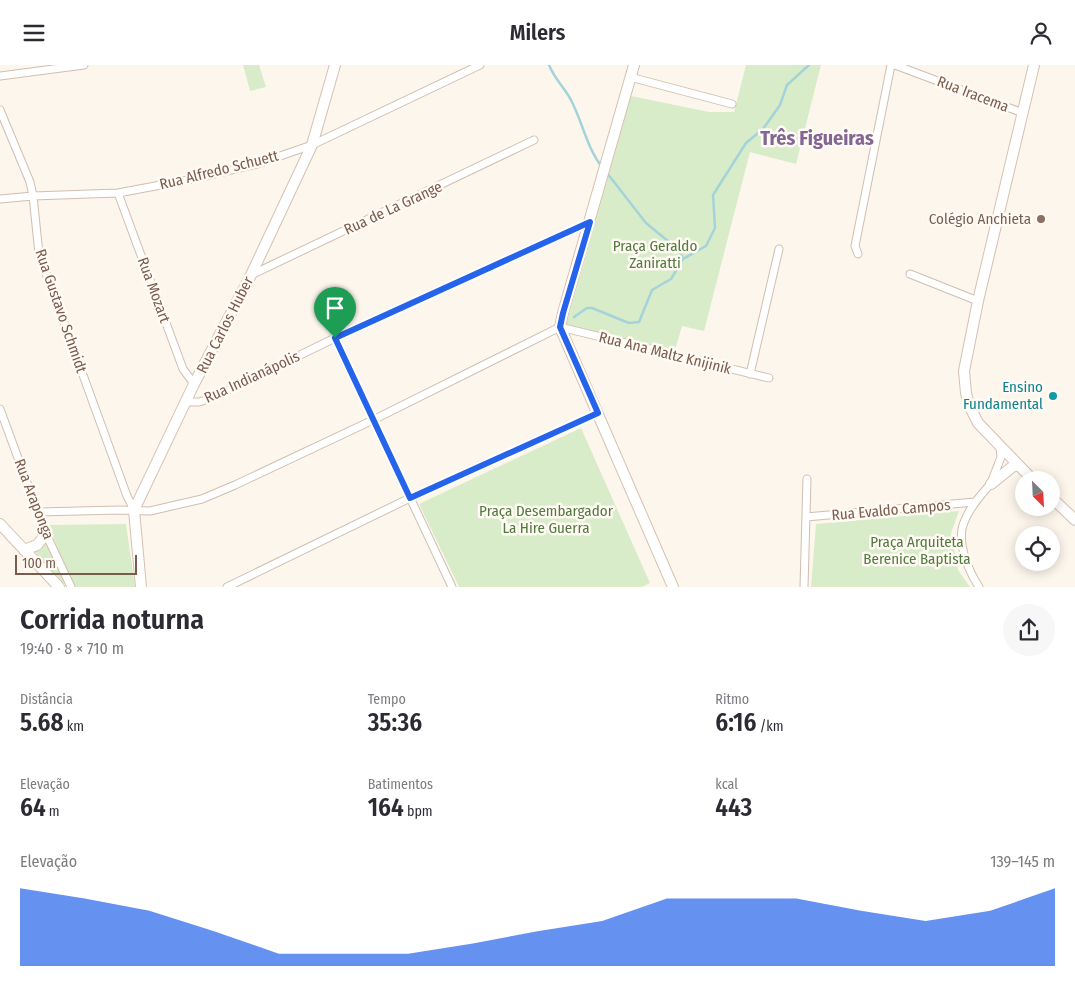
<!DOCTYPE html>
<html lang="pt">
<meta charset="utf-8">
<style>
body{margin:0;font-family:"Fira Sans Condensed",sans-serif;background:#f7f7f7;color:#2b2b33;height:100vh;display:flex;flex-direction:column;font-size:19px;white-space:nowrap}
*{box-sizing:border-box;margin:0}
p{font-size:16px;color:#7c7c81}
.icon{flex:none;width:28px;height:28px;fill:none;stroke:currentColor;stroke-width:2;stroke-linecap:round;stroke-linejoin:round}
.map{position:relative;height:522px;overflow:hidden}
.sheet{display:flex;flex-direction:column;background:#fff;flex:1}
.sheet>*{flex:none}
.needle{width:32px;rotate:156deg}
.fabs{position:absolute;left:1015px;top:406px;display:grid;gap:10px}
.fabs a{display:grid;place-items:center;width:45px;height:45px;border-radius:50%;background:#fff;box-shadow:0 2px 12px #0003;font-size:25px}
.scale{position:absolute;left:15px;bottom:12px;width:122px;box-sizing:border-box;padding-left:5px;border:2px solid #7a5c4d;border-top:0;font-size:14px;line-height:18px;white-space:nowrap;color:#7a5c4d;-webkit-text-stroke:4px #fffaf3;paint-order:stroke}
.pin{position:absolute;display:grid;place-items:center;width:42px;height:42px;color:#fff;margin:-51px -21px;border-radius:50% 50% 50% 0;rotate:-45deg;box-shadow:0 0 5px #0007}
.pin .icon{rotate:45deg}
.round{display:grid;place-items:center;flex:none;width:52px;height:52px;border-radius:26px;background:#f7f7f7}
.summary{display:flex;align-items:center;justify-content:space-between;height:85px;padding:0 20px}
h1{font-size:28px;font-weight:600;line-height:38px}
.stats{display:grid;grid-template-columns:repeat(3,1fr);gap:8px;height:85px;padding:5px 20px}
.stats div{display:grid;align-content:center}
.stats b{font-size:25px;font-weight:600}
.stats small{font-size:14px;font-weight:400}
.stats p{font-size:14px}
.chart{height:140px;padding:10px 20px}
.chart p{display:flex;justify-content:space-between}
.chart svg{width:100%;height:90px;margin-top:5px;fill:#2563eb;opacity:.7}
header{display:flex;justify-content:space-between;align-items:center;height:65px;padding:0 20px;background:#fff;font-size:22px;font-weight:600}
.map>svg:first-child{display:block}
.green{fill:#d8ecc9}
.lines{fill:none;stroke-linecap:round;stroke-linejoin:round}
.stream{stroke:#a5d3da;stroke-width:2.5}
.street-casing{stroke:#d1beb0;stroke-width:9}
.secondary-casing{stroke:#d6c0b0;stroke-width:12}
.street{stroke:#fff;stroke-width:7}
.secondary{stroke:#fff;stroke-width:10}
.route-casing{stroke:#fff;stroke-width:10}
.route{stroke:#2563eb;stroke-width:6}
.education-dot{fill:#8d6e63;stroke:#fffaf3;stroke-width:2}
.culture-dot{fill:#0f9aa8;stroke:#fffaf3;stroke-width:2}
.labels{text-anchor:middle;stroke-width:5;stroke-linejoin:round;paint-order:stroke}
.street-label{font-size:15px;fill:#7a5c4d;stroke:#fffaf3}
.education-label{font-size:15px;fill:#785e54;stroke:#fffaf3;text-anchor:end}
.park-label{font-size:15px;fill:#537a41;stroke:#fffaf3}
.culture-label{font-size:15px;fill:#0d838f;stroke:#fffaf3;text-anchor:end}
.district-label{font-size:20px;font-weight:bold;fill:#846695;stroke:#fffaf3}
</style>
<header><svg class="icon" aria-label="menu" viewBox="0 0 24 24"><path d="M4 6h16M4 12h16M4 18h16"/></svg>Milers<svg class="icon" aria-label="person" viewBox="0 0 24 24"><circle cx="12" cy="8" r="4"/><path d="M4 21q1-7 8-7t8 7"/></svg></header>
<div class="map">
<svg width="1075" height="522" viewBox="0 0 1075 522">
<rect width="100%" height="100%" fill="#fdf6ec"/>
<!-- green -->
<path class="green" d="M243,0H259L266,22L250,26Z
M746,0H821L796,99L750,87L704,266L682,261L675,285L566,260L631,31L709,47H734Z
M581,363L650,518L642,522H459L419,439Z
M959,446L951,468L958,505L970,522H811L816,459Z
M126,459L135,522H74L48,460Z
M47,475L65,520L34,486L43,481Z"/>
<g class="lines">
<!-- stream -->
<path class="stream" d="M549,0C555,15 566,24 572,37C583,59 587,83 602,102
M683,194L706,181L715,163L713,130L746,78L763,64L780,40L787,20L809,0
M574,252L587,243H592L629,258L639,257L652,225L671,214L683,194L679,185L646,158L607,108"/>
<!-- street casing -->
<g class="street-casing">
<path id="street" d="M895,0L1023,48
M0,11L84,0
M630,12L732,39
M0,45L30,117L33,131L39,189L127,431L134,445
M118,128L183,304L194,319
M0,134L33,131L118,128L193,114L257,99L312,80L480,0
M858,189L855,181L891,0
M910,209L978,236
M251,210L534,75
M335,273L452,522
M750,309L779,184
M185,337H199L212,333L335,273L590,157
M0,344L46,469L71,522
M991,418L1001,392L1000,381
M38,447L119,445L150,446L202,434L235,420L373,355L560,262L769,313
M806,452L975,437
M227,522L410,433L598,348
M804,522L807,414
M979,522C968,505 955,475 965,455C971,440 983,428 993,416"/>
</g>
<!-- secondary casing -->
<g class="secondary-casing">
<path id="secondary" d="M634,0L563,248L560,262L673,522
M1033,415L978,358L969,340L966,328L964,306L978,236L1034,0
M991,419L1012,402L1018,400
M1051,432L1075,455
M0,459L59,522
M24,485L37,480L46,469
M141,522L134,445L194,319L251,210L312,80L335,0"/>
</g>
<!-- street -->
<use href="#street" class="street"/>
<!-- secondary -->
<use href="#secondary" class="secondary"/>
</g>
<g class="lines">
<!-- route casing -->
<g class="route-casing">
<path id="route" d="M590,157L563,248L560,262L598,348L410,433L335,273Z"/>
</g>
<!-- route -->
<use href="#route" class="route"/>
</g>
<!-- markers -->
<circle class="education-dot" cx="1041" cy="154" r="5"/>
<circle class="culture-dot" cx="1053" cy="331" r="5"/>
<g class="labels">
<!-- street labels -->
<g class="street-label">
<text transform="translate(973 29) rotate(21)" y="5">Rua Iracema</text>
<text transform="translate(219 105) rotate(-14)" y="5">Rua Alfredo Schuett</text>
<text transform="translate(393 143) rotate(-25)" y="5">Rua de La Grange</text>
<text transform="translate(154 225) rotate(70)" y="5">Rua Mozart</text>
<text transform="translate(61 246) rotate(71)" y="5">Rua Gustavo Schmidt</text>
<text transform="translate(225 260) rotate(-63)" y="5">Rua Carlos Huber</text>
<text transform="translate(665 288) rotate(14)" y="5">Rua Ana Maltz Knijinik</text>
<text transform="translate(252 312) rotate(-25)" y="5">Rua Indianápolis</text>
<text transform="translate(34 434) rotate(69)" y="5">Rua Araponga</text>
<text transform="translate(891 445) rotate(-5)" y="5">Rua Evaldo Campos</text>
</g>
<!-- education labels -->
<g class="education-label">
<text x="1031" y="159">Colégio Anchieta</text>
</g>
<!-- park labels -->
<g class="park-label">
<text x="655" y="186">Praça Geraldo<tspan x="655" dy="17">Zaniratti</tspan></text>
<text x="546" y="451">Praça Desembargador<tspan x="546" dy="17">La Hire Guerra</tspan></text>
<text x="917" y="482">Praça Arquiteta<tspan x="917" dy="17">Berenice Baptista</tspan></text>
</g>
<!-- culture labels -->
<g class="culture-label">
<text x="1043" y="327">Ensino<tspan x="1043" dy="17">Fundamental</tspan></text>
</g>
<!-- district labels -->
<g class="district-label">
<text x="817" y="80">Três Figueiras</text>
</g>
</g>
</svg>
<div class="fabs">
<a><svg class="needle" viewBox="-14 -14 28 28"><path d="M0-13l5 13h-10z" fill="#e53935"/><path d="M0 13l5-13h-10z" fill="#7c7c81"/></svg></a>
<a><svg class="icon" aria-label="locate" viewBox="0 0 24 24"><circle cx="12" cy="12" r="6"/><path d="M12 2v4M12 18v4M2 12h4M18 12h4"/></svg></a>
</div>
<div class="scale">100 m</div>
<div class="pin" style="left:335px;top:273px;background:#1e9e55"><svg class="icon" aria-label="arrive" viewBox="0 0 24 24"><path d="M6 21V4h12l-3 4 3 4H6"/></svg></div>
</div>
<section class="sheet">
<div class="summary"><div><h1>Corrida noturna</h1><p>19:40 · 8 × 710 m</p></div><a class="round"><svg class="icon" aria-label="share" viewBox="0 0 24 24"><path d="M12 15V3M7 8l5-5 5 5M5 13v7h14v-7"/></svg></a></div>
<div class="stats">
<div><p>Distância</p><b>5.68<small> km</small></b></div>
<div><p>Tempo</p><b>35:36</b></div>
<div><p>Ritmo</p><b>6:16<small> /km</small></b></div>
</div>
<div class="stats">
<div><p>Elevação</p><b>64<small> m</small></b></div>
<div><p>Batimentos</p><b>164<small> bpm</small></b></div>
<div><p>kcal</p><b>443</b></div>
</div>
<div class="chart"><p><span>Elevação</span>139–145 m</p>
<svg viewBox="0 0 160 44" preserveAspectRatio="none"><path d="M0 44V6L10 11L20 17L30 27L40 38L50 38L60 38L70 33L80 27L90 22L100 11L110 11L120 11L130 17L140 22L150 17L160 6V44z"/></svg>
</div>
</section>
